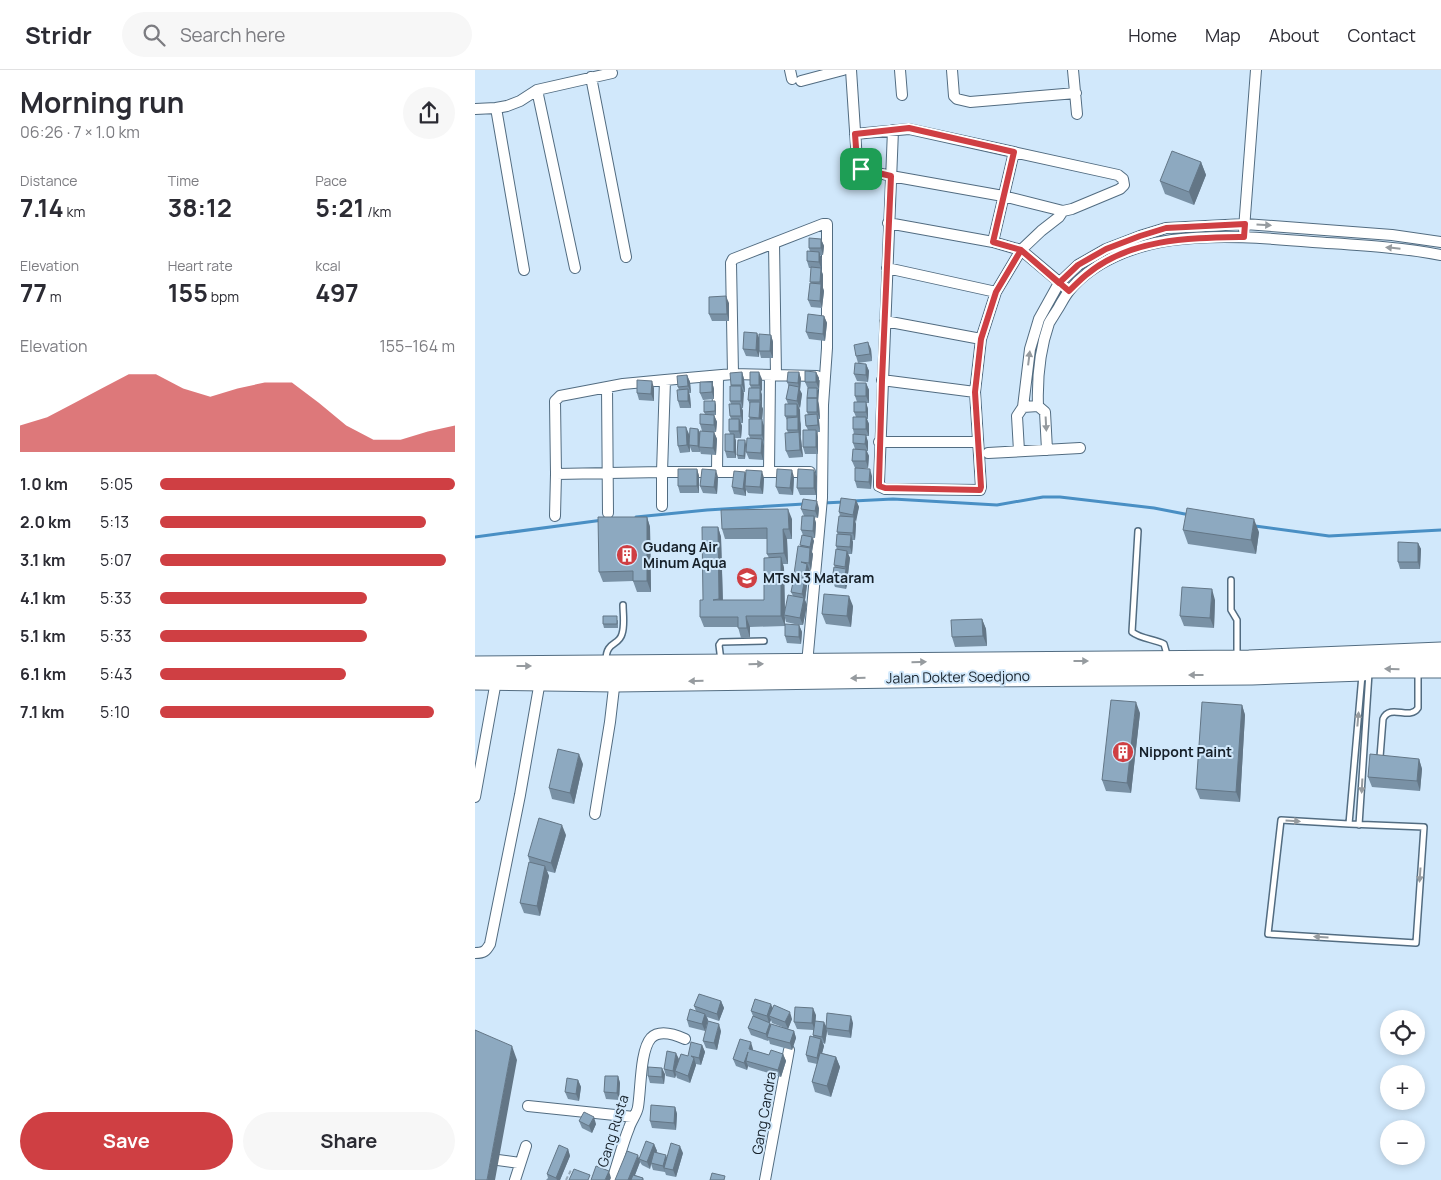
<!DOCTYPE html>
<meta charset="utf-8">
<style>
body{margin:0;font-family:Manrope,sans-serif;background:#f7f7f7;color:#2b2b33;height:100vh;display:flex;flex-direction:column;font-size:19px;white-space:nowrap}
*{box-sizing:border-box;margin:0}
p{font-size:16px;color:#7c7c81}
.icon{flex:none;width:28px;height:28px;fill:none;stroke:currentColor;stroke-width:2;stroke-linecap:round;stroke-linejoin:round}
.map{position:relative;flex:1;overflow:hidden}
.side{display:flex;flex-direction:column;background:#fff;width:475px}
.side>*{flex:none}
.controls{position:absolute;left:905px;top:940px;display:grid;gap:10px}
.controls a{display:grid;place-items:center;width:45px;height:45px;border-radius:50%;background:#fff;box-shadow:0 2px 8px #0003;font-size:25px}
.pin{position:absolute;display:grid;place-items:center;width:42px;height:42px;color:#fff;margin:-21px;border-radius:10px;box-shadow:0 2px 8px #0006}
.round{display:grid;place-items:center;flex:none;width:52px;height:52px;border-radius:26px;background:#f7f7f7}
.head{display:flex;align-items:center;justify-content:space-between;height:85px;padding:0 20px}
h1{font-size:28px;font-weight:700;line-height:38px}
.stats{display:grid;grid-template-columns:repeat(3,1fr);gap:8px;height:85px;padding:5px 20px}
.stats div{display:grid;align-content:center}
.stats b{font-size:25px;font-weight:700}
.stats small{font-size:14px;font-weight:400}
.stats p{font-size:14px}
.chart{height:140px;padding:10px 20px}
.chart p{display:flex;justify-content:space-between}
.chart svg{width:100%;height:90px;margin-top:5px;fill:#cf3f43;opacity:.7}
.primary-button{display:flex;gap:10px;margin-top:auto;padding:10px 20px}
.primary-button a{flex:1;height:58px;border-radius:30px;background:#cf3f43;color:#fff;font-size:20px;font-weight:700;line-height:58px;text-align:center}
.primary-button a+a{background:#f7f7f7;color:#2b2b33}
ul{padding:0 20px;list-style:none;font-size:16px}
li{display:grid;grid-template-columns:80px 60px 1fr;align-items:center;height:38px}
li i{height:12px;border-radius:6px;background:#cf3f43}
header{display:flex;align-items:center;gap:30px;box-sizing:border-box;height:70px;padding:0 25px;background:#fff;border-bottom:1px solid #e1e1e2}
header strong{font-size:24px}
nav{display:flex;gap:28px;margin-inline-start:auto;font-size:18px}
.search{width:350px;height:45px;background:#f7f7f7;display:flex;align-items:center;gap:12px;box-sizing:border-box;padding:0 18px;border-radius:28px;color:#7c7c81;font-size:19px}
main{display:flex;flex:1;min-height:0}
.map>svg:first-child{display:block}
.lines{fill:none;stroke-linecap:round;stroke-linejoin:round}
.stream{stroke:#498fc4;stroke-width:3}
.lane-casing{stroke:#526c81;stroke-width:8}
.street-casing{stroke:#526c81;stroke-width:12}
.highway-casing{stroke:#526c81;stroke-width:21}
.path{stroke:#97aaba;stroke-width:2;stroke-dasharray:4 2.5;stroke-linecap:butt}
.lane{stroke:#fff;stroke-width:5}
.street{stroke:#fff;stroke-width:10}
.highway{stroke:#fff;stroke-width:19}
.wall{fill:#7991a5;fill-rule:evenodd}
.shaded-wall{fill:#637686}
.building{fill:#8da9c0;stroke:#637686}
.oneway{fill:#969b9f}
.route-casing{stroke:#fff;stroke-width:10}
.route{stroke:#cf3f43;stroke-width:6}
.labels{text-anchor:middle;stroke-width:4;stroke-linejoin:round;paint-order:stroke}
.poi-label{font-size:14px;font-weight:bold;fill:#162029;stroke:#d1e8fb;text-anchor:start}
.street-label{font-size:14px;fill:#162029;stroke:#d1e8fb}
</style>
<header>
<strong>Stridr</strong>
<div class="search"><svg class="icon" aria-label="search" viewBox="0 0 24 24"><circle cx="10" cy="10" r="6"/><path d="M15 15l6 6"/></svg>Search here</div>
<nav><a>Home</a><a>Map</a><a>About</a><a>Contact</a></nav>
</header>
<main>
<section class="side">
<div class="head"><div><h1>Morning run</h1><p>06:26 · 7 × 1.0 km</p></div><a class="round"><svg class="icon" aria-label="share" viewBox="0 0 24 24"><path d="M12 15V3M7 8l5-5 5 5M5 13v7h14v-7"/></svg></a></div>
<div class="stats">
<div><p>Distance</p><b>7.14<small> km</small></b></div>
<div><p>Time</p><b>38:12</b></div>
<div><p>Pace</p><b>5:21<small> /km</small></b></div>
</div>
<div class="stats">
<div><p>Elevation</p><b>77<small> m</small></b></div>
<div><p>Heart rate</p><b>155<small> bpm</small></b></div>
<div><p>kcal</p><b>497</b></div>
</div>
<div class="chart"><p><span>Elevation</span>155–164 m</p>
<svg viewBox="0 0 160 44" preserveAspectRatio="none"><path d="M0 44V31L10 27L20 20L30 13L40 6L50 6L60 13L70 17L80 13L90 10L100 10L110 20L120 31L130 38L140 38L150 34L160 31V44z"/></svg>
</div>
<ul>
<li><b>1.0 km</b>5:05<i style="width:100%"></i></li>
<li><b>2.0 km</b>5:13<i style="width:90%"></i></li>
<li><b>3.1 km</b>5:07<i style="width:97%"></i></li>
<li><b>4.1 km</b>5:33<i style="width:70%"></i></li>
<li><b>5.1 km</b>5:33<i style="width:70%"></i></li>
<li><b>6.1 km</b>5:43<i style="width:63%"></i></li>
<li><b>7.1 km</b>5:10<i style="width:93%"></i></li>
</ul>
<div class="primary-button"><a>Save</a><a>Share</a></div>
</section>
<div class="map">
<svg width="966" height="1110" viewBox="0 0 966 1110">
<rect width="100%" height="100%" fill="#d1e8fb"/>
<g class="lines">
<!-- stream -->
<path class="stream" d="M378,431L418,429L522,435L568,427H585L679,438L715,445
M348,433L369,432
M161,447L232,440L329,434
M780,456L854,466L966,460
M0,467L128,450"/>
<!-- lane casing -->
<g class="lane-casing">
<path id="lane" d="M663,461L657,562C666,569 679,569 689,574L693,588
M756,510V540L762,550V587
M131,590C131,571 144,576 147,564C150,555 148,544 148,535
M246,591L244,575L246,572L289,571
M905,687L908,649C915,633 935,651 943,638V602
M874,754L949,757L941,873L793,864L806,750L874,754L887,605
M884,755L894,603"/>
</g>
<!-- street casing -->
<g class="street-casing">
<path id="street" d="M315,0L317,9
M376,0L382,91L386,99L416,106L528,126L588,141
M425,0L427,25
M477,0L479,26L482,29L495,32L601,23
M598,0L602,44
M116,7L151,187
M326,11L368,0
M62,20L100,198
M21,38L32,36L45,31L62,20L137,3
M0,39L21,38L49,200
M380,64L434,59L643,105L648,109L649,115L645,119L597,139L588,141L584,147L566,161L546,180L521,222L506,269L500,322L506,417L505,420L410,419L404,416V412L418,60
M413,153L518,172L546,180L590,217
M769,159L781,0
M518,172L539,82
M299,173L301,305
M412,198L521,222
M410,251L506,269
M258,304L256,193L258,189L348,154H352V278L348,335L347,428L332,594
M407,310L500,322
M132,317L133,443
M563,336C562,308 565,279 574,253C577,248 581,242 584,237C587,232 590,226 594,221C618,191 661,175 697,170C744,164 792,168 838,172C880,175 924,177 966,185
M548,337L555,279L564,249L584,213L603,195L631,179L665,166L691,158L770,154L917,165L966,172
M404,372H503
M544,381L542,346L548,337L563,336L570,342L572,380
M513,383L605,378
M294,401L295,305
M242,402L243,306
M335,402H187L190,310L258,304L342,306
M187,436V402L81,404L80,331L85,326L148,314L190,310
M80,446L81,404
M0,727L21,611
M120,744L135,652L140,609
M0,883C9,883 11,881 15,874L45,725L65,611
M53,1036L159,1047
M0,1087L45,1093
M40,1110L51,1076
M137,1110C143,1093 147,1075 154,1058C156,1051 162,1044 163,1037C166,1020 165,980 176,968C185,959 201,965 210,969
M290,1110L314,980"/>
</g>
<!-- highway casing -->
<g class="highway-casing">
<path id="highway" d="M0,596L774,590L966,582
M0,610L140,612L494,607L777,605L888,601L894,598H966"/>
</g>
<!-- path -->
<path class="path" d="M91,1110L96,1100"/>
<!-- lane -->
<use href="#lane" class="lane"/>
<!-- street -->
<use href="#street" class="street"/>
<!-- highway -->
<use href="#highway" class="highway"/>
</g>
<!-- wall -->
<path class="wall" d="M726,92L731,105L719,135L690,124L685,111Z
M346,169L349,176L348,185H345L347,189L346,199L348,205V218L349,221L347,238L336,237L333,230L336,213V198H334L332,191L335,182L334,178Z
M254,233V251H237L234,244Z
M349,246L352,253L350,271L334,269L331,262Z
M296,265L298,272V288H286L284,280V287L271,286L268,279L284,269Z
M396,279L397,291L383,293L381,286Z
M391,294L394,301L393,312L382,311L379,304Z
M267,302L269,309L270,322H268V338H267L268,341V353H266L267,356L266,368H260L261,371V388H252L250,381L255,364L254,361L256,349L255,346L256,334L255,331L256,315Z
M324,302L326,309L325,320L327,324L325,338L324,337L325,340V351L326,354V369L328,387L314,388L311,381L313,363L312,360V350L310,346L313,334L311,329L314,317L312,312Z
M341,302L344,308V319H342L343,321V331L344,335L345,349H344L345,362H341L343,367V384H330L328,377L333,360L331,356L333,345L332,342L333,319L330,312Z
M212,305L215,312L216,323H214L215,326L216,338H205L203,331L204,320L203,317Z
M287,309L286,322L287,325V337L288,339L287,350L289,356V372H288L289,376L288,390L274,389L271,382L275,368L274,365L275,349L274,347L275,335L273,330L276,318L275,315Z
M237,312L239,319V329L228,330L225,323Z
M391,313L394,320V333H391L393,339V349H392L394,354V366H391L393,372V381H392L394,386L393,398H380L377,391L380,379L378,373L379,364L378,359L381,347L379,342L382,332L380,326Z
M179,318V331L164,330L162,323Z
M241,335V345H239L242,352L241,362H239L242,369L241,385L226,384L225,381V382H217L215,377V382L205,383L203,376L214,364V371L223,359L225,363L227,361L225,354L230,344L229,342Z
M271,374L270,389H263L262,385Z
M222,399L224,406V423H205L203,416Z
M270,402L271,404L289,408L288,424L273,423L271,420V426L259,424L257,417Z
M397,406L396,419L382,418L380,411Z
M243,407L242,424L228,423L225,416Z
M319,407L318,425L304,424L301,417Z
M342,407L341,425H325L322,418Z
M381,430L384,437L380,452L381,454L380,470H377L378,472L377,484H373L375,488L373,504L374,506L371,519L360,517L357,510L360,497L359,495L362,479L361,476L363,464L362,462L365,446L364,442Z
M344,438L343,448L339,447L341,453L340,468H337L339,471L336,481L338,484L336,500L334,499L335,501L333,513H331L332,515L330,530L332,535L328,555H324L327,562L326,574L312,573L310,566L324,555L311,552L310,548V556L275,557V568H266L263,557H229L225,547L243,457L246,467L248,530H289L294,488L292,484V469H250L247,459L317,449V469H312L313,494H308L309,498L310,541L318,526L316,522L320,507L319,504L328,465L326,460L329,446L326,439Z
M172,447L175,457L176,522H162L158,511L128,512L124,502Z
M708,460L784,462L781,484L713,474Z
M943,473L946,479L945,499H925L923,492Z
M740,530L739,558L709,556L705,546Z
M378,536L376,557L351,554L347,544Z
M507,549L511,559L512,576L480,577L477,567Z
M143,550V558H129L128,554Z
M767,635L770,645L765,732L725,729L721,719Z
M665,643L656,723L631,721L627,710Z
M944,689L947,699L945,721L897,717L893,707Z
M108,694L99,734L77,729L74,718Z
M91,765L80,803L72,801L74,806L65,846L49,843L45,833L55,793L53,786Z
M246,931L249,938L244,951L232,947L233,950L230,961L214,957L212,950L221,941L219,936Z
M297,938L317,949L313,959L319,961L321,968L317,980L295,974L294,970L293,971L276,965L273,958L278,946L276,941ZM296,950L297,953L310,958L296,955L295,953Z
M341,945L340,951L351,956L378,953L376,968L353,965L352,961L350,974L348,973L349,976L347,983L361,987L365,997L356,1027L340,1022L337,1012L342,994L333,992L331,985L338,967V960L322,959L319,952Z
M246,961L242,980L231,978L228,971Z
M227,975L230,982L226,995L221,994V995L215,1013L202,1008L201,1005L200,1008L191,1006L189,999L204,989L213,986Z
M278,979V980L294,985L308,984L311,991L306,1007L274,997L273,996L272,1000L261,996L258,989Z
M190,1004L189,1014L175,1013L173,1006Z
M143,1006L145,1013L144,1030L131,1029L129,1022Z
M103,1010L106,1017L104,1031L93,1029L90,1022Z
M200,1037L202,1044L201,1060L177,1058L175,1051Z
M104,1051L121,1054L117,1063L107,1058Z
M179,1074L182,1081L181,1082L192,1087L208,1083L201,1107L191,1105L190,1102L178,1100L176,1094L175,1099L167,1095L165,1092L160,1105L168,1108L169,1110H140Z
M93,1079L95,1086L85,1110H71L73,1108L72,1104Z"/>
<!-- shaded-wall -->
<path class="shaded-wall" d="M726,92L731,105L719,135L714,122Z
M346,169L349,176L348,185L346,178Z
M344,182L347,189L346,199L348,205V218L349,221L347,238L345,231L346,215L345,212L346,198L344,192Z
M251,226L254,233V251L252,244Z
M349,246L352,253L350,271L348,264Z
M282,263L285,270L284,287L281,280Z
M296,265L298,272V288L295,281Z
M393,272L396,279L397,291L395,284Z
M391,294L394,301L393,312L391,305Z
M267,302L269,309L270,322L267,315Z
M284,302L287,309V322L284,315Z
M324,302L326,309L325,320L327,324L325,338L322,331L324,318L323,313Z
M341,302L344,308V319L341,312Z
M212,305L215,312L216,323L213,316Z
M177,311L179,318V331L176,324Z
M237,312L239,319V329L237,322Z
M391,313L394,320V333L391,326Z
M266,316L269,323L268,338L266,331Z
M285,318L287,325V337L285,330Z
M342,318L343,321V331L344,335L345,349L342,342Z
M213,319L215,326L216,338L213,331Z
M240,331L241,335V345L240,341Z
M285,332L288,339L287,350L289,356V372L287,365V354L284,348Z
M391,332L393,339V349L391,342Z
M265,334L268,341V353L266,346Z
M322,334L325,340L326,367L323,360Z
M342,344L344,351L345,362L343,355Z
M239,345L242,352L241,362L239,355Z
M391,347L394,354V366L391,359Z
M264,349L267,356L266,368L264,361Z
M211,357L214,364L215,382L212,375Z
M223,359L226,366L224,377L225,382L223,376Z
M341,360L343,367V384L341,377Z
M239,362L242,369L241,385L238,378Z
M324,362L326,369L328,387L325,380Z
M259,364L261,371V388L259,382Z
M391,365L393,372V381L390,374Z
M287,369L289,376L288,390L286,383Z
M270,370L271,374L270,389L269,386Z
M391,380L394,386L393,398L391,391Z
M222,399L224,406V423L222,416Z
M395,399L397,406L396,419L394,412Z
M241,400L243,407L242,424L239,417Z
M317,400L319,407L318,425L315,418Z
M339,400L342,407L341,425L339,418Z
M287,401L289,408L288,424L285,417Z
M270,402L273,409L270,416L271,420V426L268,419Z
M381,430L384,437L381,452L378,445Z
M342,431L344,438L343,448L340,441Z
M313,439L317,449V469L314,459Z
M339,446L341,453L340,468L338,461Z
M172,447L175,457L176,522L172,511Z
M379,447L381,454L380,470L378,463Z
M779,449L784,462L781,484L776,470Z
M243,457L246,467L248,539L244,529Z
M308,459L312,469L313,494L309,483Z
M376,465L378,472L377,484L375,477Z
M337,467L339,471L337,481L335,477Z
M943,473L946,479L945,499L943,492Z
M335,478L338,484L336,500L334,493Z
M372,481L375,488L373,504L374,506L371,519L369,512L371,499L370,497Z
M306,487L309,498L310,545H309L310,548V556L306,546Z
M332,494L335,501L333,513L330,506Z
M330,508L332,515L330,530L332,535L328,555L325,548L329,529L327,524Z
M737,519L740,530L739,558L735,548Z
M374,526L378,536L376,557L372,546Z
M271,546L275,557V568L272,558Z
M507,549L511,559L512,576L508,566Z
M324,555L327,562L326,574L324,567Z
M661,632L665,643L656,723L652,713Z
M767,635L770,645L765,732L761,722Z
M104,684L108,694L99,734L95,723Z
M944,689L947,699L945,721L942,711Z
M87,755L91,765L80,803L76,793Z
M70,796L74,806L65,846L62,836Z
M246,931L249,938L244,951L242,944Z
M296,934L299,941L294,946L296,950L294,953L292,946Z
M338,938L341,945L340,960L337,953Z
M315,942L317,949L313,959L310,952Z
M230,944L233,950L230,961L227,954Z
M376,946L378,953L376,968L374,961Z
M349,952L352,958H351L352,961L350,974L347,967Z
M295,953L298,960L292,967L293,971L291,964Z
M244,954L246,961L242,980L239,973Z
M319,961L321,968L317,980L315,973Z
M346,969L349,976L344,995L342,988Z
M276,972L278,979L276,986L274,979Z
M227,975L230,982L226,995L224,988Z
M37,976L42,990L20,1110H12Z
M273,982L271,991L273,996L272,1000L269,993Z
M201,983L204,989L200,1001L201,1005L200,1008L198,1001Z
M308,984L311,991L306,1007L303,1000Z
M361,987L365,997L356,1027L352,1016Z
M219,988L221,995L215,1013L213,1006Z
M187,998L190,1004L189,1014L187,1007Z
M143,1006L145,1013L144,1030L142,1023Z
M103,1010L106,1017L104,1031L101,1024Z
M200,1037L202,1044L201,1060L199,1053Z
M119,1047L121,1054L117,1063L114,1056Z
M179,1074L182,1081L177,1093H176V1094L175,1099L172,1092Z
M205,1076L208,1083L201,1107L198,1100Z
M93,1079L95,1086L85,1110H82L81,1108Z
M163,1085L165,1092L158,1110H153Z
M191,1085L193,1092L189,1098L190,1103L188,1096Z
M134,1101L136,1108L135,1110H130Z"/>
<!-- building -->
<path class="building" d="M697,81L726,92L714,122L685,111Z
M334,168L346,169V178H334Z
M332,181L344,182V192L332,191Z
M336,197L346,198L345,212H335Z
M335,213L346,214L345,231L333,230Z
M251,226L252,244H234V227Z
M333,244L349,246L348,264L331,262Z
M269,262L282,263L281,280L268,279Z
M284,264L296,265L295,281H284Z
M393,272L395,284L381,286L379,275Z
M380,293L391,294V305L379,304Z
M330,301L341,302V312H330Z
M267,302V315H256L255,303Z
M275,302H284V315H275Z
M313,302H324L323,313L312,312Z
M212,305L213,316L203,317L202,306Z
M162,310L177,311L176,324L162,323Z
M225,312H237V322L225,323Z
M380,313H391V326H380Z
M314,315L324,317L322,331L311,329Z
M255,316H266V331H255Z
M274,318H285V330H273Z
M333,318H342V328H332Z
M213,319V331H203L202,320Z
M332,328H342V342H332Z
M229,331H240V341L229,342Z
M275,332H285L284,348L274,347Z
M379,332H391V342H379Z
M254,334H265L266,346H255Z
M310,334H322V346H310Z
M225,344L239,345V355L225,354Z
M342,344L343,355L331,356L330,345Z
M323,347V360H312V348Z
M378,347H391V359H378Z
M254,349H264V361H254Z
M274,349H287V365H274Z
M202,357H211L212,375L203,376Z
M215,358L223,359V376L214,375Z
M328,360H341V377H328Z
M225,361L239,362L238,378L224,377Z
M324,362L325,380L311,381L310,363Z
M250,364H259V382L250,381Z
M378,364L391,365L390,374L378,373Z
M272,368L287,369L286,383L271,382Z
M263,370H270L269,386L262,385Z
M378,379L391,380V391H377Z
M380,398L395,399L394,412L380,411Z
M203,399H222V416H203Z
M227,399L241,400L239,417L225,416Z
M302,399L317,400L315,418L301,417Z
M323,399L339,400V418H322Z
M271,400L287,401L285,417L270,416Z
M259,401L270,402L268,419L257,417Z
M366,428L381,430L378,445L364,442Z
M328,429L342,431L340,441L326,439Z
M712,438L779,449L776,470L708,460Z
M313,439L314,459H308L309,483L292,484V458L247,459L246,440Z
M327,446H339L338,461L326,460Z
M364,446L379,447L378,463L362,462Z
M123,447H172V511H158V501L124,502Z
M227,457H243L244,529L238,530H289V488L306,487V546H271L272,558H263V547H225V530H228Z
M362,464L376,465L375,477L361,476Z
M327,465L337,467L335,477L325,475Z
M923,472L943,473V492H923Z
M323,476L335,478L334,493L326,492L332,494L330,506L319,504Z
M361,479L372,481L370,497L359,495Z
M359,497L371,499L369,512L357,510Z
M319,507L330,508L327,524L316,522Z
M707,517L737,519L735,548L705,546Z
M349,524L374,526L372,546L347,544Z
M313,525L329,528L325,548L309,545Z
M128,546H142V554H128Z
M507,549L508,566L477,567L476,550Z
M310,554L324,555V567L310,566Z
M636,630L661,632L652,713L627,710Z
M727,632L767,635L761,722L721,719Z
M83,679L104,684L95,723L74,718Z
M895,684L944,689L942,711L893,707Z
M64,748L87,755L76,793L53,786Z
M54,792L70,796L62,836L45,833Z
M224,924L246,931L242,944L219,936Z
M280,929L296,934L292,946L276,941Z
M299,935L315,942L310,952L294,946Z
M320,937L338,938L337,953L319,952Z
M215,939L230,944L227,954L212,950Z
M352,943L376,946L374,961L351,958Z
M278,946L295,953L291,964L273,958Z
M233,951L244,954L239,973L228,971Z
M340,951L349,952L347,967L338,965Z
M296,954L319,961L315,973L292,967Z
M0,960L37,976L12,1110H0Z
M335,966L346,969L342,988L331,985Z
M265,969L276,972L274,979L294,985L296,980L308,984L303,1000L271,991L273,982L269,993L258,989Z
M216,972L227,975L224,988L216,986L219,988L213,1006L200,1001L206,984L213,986Z
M192,981L201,983L198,1001L189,999Z
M345,983L361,987L352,1016L337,1012Z
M173,997L187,998V1007L173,1006Z
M130,1006H143L142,1023L129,1022Z
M92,1008L103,1010L101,1024L90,1022Z
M176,1035L200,1037L199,1053L175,1051Z
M109,1042L119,1047L114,1056L104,1051Z
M171,1071L179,1074L172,1092L164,1089Z
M196,1073L205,1076L198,1100L189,1098Z
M84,1075L93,1079L81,1108L72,1104Z
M152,1081L163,1085L153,1110H140Z
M179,1082L191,1085L188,1096L176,1093Z
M121,1096L134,1101L130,1110H116Z
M99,1099L115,1105L113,1110H94Z
M237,1103L250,1106L249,1110H235Z
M158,1105L168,1108L167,1110H156Z"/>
<!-- one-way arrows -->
<defs><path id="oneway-solid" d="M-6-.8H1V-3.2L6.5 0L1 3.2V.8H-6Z" transform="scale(1.25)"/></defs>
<g class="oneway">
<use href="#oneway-solid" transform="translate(789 155) rotate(3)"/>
<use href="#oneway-solid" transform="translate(918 178) rotate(-174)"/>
<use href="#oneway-solid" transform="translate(554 288) rotate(-83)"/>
<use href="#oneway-solid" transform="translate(571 354) rotate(87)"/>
<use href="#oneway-solid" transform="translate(606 591)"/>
<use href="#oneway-solid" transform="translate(444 592) rotate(-1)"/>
<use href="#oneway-solid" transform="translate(281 594) rotate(-1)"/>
<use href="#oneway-solid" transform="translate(49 596)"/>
<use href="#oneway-solid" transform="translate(917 599) rotate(-178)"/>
<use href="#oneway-solid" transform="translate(721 605) rotate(180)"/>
<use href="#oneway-solid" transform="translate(383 608) rotate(179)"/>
<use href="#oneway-solid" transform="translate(221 611) rotate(179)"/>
<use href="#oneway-solid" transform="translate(883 649) rotate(-85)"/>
<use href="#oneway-solid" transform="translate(887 716) rotate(93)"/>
<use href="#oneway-solid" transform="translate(818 751) rotate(4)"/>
<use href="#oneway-solid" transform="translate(945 805) rotate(94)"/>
<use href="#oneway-solid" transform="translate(846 867) rotate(-177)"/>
</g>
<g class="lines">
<!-- route casing -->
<g class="route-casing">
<path id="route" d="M386,99L416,106L407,310L404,412V416L410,418L505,420L506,417L500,322L506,269L521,222L546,180L594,221C600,215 605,210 611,205C655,168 715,168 769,167L770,154L691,158L665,166L631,179L603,195L584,213L546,180L518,172L539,82L434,58L380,64L382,91L386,99"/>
</g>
<!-- route -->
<use href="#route" class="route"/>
</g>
<!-- icons -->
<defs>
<g id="building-disc" transform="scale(1.125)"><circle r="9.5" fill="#cf3f43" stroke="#d1e8fb"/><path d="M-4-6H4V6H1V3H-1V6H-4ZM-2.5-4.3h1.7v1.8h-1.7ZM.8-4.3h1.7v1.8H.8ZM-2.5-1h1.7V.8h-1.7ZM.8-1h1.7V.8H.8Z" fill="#fff"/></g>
<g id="school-disc" transform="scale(1.125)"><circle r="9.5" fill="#cf3f43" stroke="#d1e8fb"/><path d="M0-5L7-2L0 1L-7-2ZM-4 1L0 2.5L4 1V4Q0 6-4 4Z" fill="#fff"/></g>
</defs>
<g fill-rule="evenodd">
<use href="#building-disc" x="152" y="485"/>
<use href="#school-disc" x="272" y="508"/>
<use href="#building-disc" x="648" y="682"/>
</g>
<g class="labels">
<!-- poi labels -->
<g class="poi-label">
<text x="168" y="482">Gudang Air<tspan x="168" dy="16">Minum Aqua</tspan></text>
<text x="288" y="513">MTsN 3 Mataram</text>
<text x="664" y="687">Nippont Paint</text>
</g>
<!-- street labels -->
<g class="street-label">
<text transform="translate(483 607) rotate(-1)" y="5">Jalan Dokter Soedjono</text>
<text transform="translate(289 1043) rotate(-80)" y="5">Gang Candra</text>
<text transform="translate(138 1061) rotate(-73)" y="5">Gang Rusta</text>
</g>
</g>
</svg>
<div class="controls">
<a><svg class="icon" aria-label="locate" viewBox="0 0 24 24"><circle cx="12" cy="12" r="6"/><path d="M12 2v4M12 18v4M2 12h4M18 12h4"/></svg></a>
<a>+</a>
<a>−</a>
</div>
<div class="pin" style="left:386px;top:99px;background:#1e9e55"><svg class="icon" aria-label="arrive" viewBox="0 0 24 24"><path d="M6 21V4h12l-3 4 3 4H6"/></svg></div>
</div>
</main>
